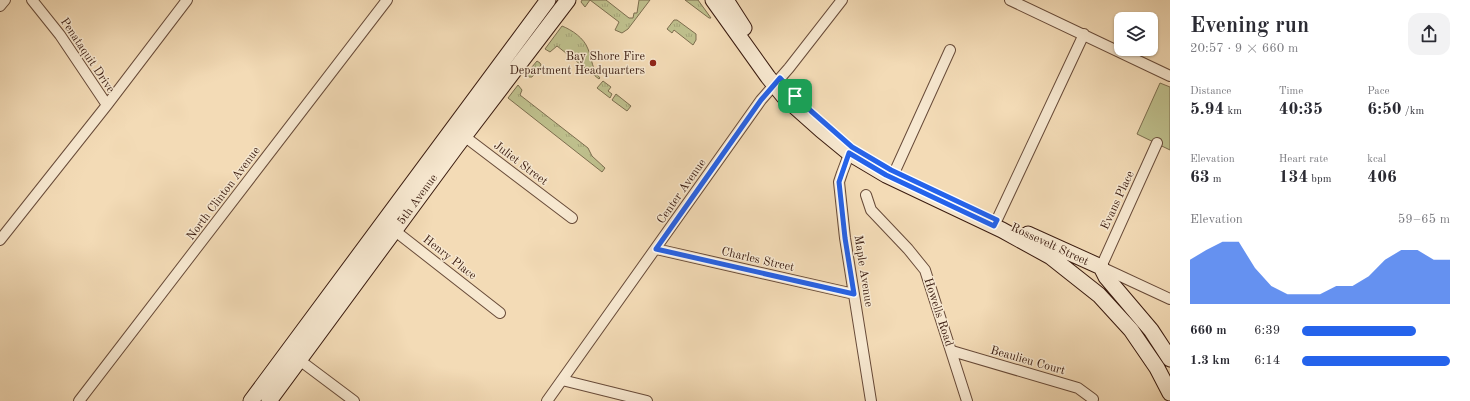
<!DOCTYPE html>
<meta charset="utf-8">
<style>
body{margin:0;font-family:"Old Standard TT",serif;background:#f2f2f3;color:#2b2b33;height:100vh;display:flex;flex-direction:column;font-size:15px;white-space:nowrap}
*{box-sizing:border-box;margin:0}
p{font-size:13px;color:#7c7c81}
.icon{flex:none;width:22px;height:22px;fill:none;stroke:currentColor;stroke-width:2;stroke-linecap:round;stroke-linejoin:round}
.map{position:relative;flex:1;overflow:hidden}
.sheet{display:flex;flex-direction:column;background:#fff;width:300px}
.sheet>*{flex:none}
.controls{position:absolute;left:1114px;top:12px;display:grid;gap:8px}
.controls a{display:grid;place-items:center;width:44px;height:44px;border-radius:8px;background:#fff;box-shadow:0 1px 3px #0004;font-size:20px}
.pin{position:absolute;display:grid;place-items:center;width:34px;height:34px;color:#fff;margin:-17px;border-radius:8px;box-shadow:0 2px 6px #0006}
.round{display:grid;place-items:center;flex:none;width:42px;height:42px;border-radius:12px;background:#f2f2f3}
.summary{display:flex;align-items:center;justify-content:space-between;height:68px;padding:0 20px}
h1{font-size:22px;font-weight:700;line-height:30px}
.figures{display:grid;grid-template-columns:repeat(3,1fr);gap:6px;height:68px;padding:4px 20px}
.figures div{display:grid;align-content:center}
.figures b{font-size:17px;font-weight:700}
.figures small{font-size:11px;font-weight:400}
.figures p{font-size:11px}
.chart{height:112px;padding:8px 20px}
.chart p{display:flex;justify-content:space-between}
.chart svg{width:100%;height:72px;margin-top:4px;fill:#2563eb;opacity:.7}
ul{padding:0 20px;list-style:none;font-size:13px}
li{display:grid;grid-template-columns:64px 48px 1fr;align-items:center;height:30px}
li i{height:10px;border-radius:5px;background:#2563eb}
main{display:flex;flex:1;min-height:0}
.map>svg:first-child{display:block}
.grass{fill:url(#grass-tufts);stroke:#7c6d4e}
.garden{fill:#bebf8c;stroke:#7c6d4e}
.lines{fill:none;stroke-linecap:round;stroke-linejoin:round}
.street-casing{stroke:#684b39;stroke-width:12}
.secondary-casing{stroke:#3a1b0f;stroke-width:17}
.street{stroke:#f7e8d0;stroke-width:10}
.secondary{stroke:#f7e8d0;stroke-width:15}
.route-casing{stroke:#fff;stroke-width:8}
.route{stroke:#2563eb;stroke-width:5}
.poi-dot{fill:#8f2418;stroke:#f7e8d0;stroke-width:1.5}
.labels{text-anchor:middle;stroke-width:3;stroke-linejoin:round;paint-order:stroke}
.street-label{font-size:12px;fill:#3a1b0f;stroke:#f7e8d0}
.poi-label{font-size:12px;fill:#3a1b0f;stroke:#f7e8d0;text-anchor:end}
</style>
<main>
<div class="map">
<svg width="1170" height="401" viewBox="0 0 1170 401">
<defs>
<pattern id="grass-tufts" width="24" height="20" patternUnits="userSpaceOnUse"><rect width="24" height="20" fill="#bebf8c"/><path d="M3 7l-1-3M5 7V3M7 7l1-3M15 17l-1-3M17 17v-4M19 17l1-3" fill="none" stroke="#a4a478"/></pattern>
</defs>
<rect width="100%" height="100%" fill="#f3dbb6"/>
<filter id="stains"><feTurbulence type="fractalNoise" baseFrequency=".005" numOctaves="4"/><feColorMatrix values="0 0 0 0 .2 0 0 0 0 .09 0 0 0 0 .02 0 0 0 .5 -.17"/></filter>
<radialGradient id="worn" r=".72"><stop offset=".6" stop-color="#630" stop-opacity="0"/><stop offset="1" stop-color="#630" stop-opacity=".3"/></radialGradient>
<!-- grass -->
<path class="grass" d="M582,0H606L629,18H633L634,13H637L639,0H650L628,29L622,33L615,30L619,22L590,0L585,7L581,2Z
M685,0H698L711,18H709Z
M674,20H677L696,34V40L693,45L674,30L672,33L667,29Z
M562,26C572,30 584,38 588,49C592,59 592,70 600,78L599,79L557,46L550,52L545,49Z
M537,61L540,63L541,65L532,77H529L526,74Z
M603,81L611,87L608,91L612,94L610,98L597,88Z
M518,85L522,90L520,95L588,148L592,156L605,168L602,172L508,98Z
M616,94L631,106L627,111L612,100Z"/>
<!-- garden -->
<path class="garden" d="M1160,83L1170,87V150L1137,134Z"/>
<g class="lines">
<!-- street casing -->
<g class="street-casing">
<path id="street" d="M32,0L60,35L107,105
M1010,0L1170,76
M0,6L5,0
M460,133L572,218
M1157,143L1101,267L1170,299
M851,149L842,173L839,182L845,238L871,401
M891,177L895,171L950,50
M866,195L871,210L908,249L925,270L967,401
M994,226L1084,34
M390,227L500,313
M0,240L107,105L187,0
M656,249L854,294
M952,351L1078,388L1093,399
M294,356L354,401
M562,380L647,401
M79,401L387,0
M547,401L761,100L789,68L842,0"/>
</g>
<!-- secondary casing -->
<g class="secondary-casing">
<path id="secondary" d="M713,0L768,77L785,98L821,130L849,153L886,175L1002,230L1051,257L1099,295L1131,330L1157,368L1170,393
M726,0L744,28
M1028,234L1101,267L1106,277L1151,330L1170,359
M251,401L548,0
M269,401L456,147L568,0"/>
</g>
<!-- street -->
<use href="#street" class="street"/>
<!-- secondary -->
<use href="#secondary" class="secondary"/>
</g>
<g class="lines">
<!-- route casing -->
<g class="route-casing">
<path id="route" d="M780,78L811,111L852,147L891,170L997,220L994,226L886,175L849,153L839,182L845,238L854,294L656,249L761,100Z"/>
</g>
<!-- route -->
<use href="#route" class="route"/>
</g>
<!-- markers -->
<circle class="poi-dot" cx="653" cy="63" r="4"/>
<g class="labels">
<!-- street labels -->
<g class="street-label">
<text transform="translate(88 55) rotate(56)" y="4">Penataquit Drive</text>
<text transform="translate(521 163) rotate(37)" y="4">Juliet Street</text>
<text transform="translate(681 191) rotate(-55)" y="4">Center Avenue</text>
<text transform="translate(223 193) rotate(-53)" y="4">North Clinton Avenue</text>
<text transform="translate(417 199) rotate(-54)" y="4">5th Avenue</text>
<text transform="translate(1117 200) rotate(-65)" y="4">Evans Place</text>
<text transform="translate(1050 244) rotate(25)" y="4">Rossevelt Street</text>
<text transform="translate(450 257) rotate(38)" y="4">Henry Place</text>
<text transform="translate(758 259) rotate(13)" y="4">Charles Street</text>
<text transform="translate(864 271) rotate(81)" y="4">Maple Avenue</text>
<text transform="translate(939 312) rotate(72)" y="4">Howells Road</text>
<text transform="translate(1028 360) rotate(16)" y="4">Beaulieu Court</text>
</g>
<!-- poi labels -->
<g class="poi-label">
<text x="645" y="60">Bay Shore Fire<tspan x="645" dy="14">Department Headquarters</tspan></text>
</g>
</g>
<rect width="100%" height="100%" filter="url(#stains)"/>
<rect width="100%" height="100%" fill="url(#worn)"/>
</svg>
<div class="controls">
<a><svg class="icon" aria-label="layers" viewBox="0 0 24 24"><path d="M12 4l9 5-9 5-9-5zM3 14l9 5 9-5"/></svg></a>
</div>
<div class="pin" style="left:795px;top:96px;background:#1e9e55"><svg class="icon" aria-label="arrive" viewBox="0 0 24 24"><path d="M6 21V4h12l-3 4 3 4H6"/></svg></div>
</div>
<section class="sheet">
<div class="summary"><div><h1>Evening run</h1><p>20:57 · 9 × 660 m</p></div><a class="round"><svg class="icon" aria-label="share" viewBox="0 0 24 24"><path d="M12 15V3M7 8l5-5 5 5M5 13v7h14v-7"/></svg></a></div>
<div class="figures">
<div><p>Distance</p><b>5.94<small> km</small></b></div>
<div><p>Time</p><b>40:35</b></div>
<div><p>Pace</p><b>6:50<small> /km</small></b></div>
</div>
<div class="figures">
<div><p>Elevation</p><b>63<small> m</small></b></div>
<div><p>Heart rate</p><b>134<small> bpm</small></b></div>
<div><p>kcal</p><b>406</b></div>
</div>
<div class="chart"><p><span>Elevation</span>59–65 m</p>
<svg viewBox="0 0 160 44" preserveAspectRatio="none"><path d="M0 44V17L10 11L20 6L30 6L40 22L50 33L60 38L70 38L80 38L90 33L100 33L110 27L120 17L130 11L140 11L150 17L160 17V44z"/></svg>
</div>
<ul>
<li><b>660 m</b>6:39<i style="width:77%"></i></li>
<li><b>1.3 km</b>6:14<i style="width:100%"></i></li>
</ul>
</section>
</main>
